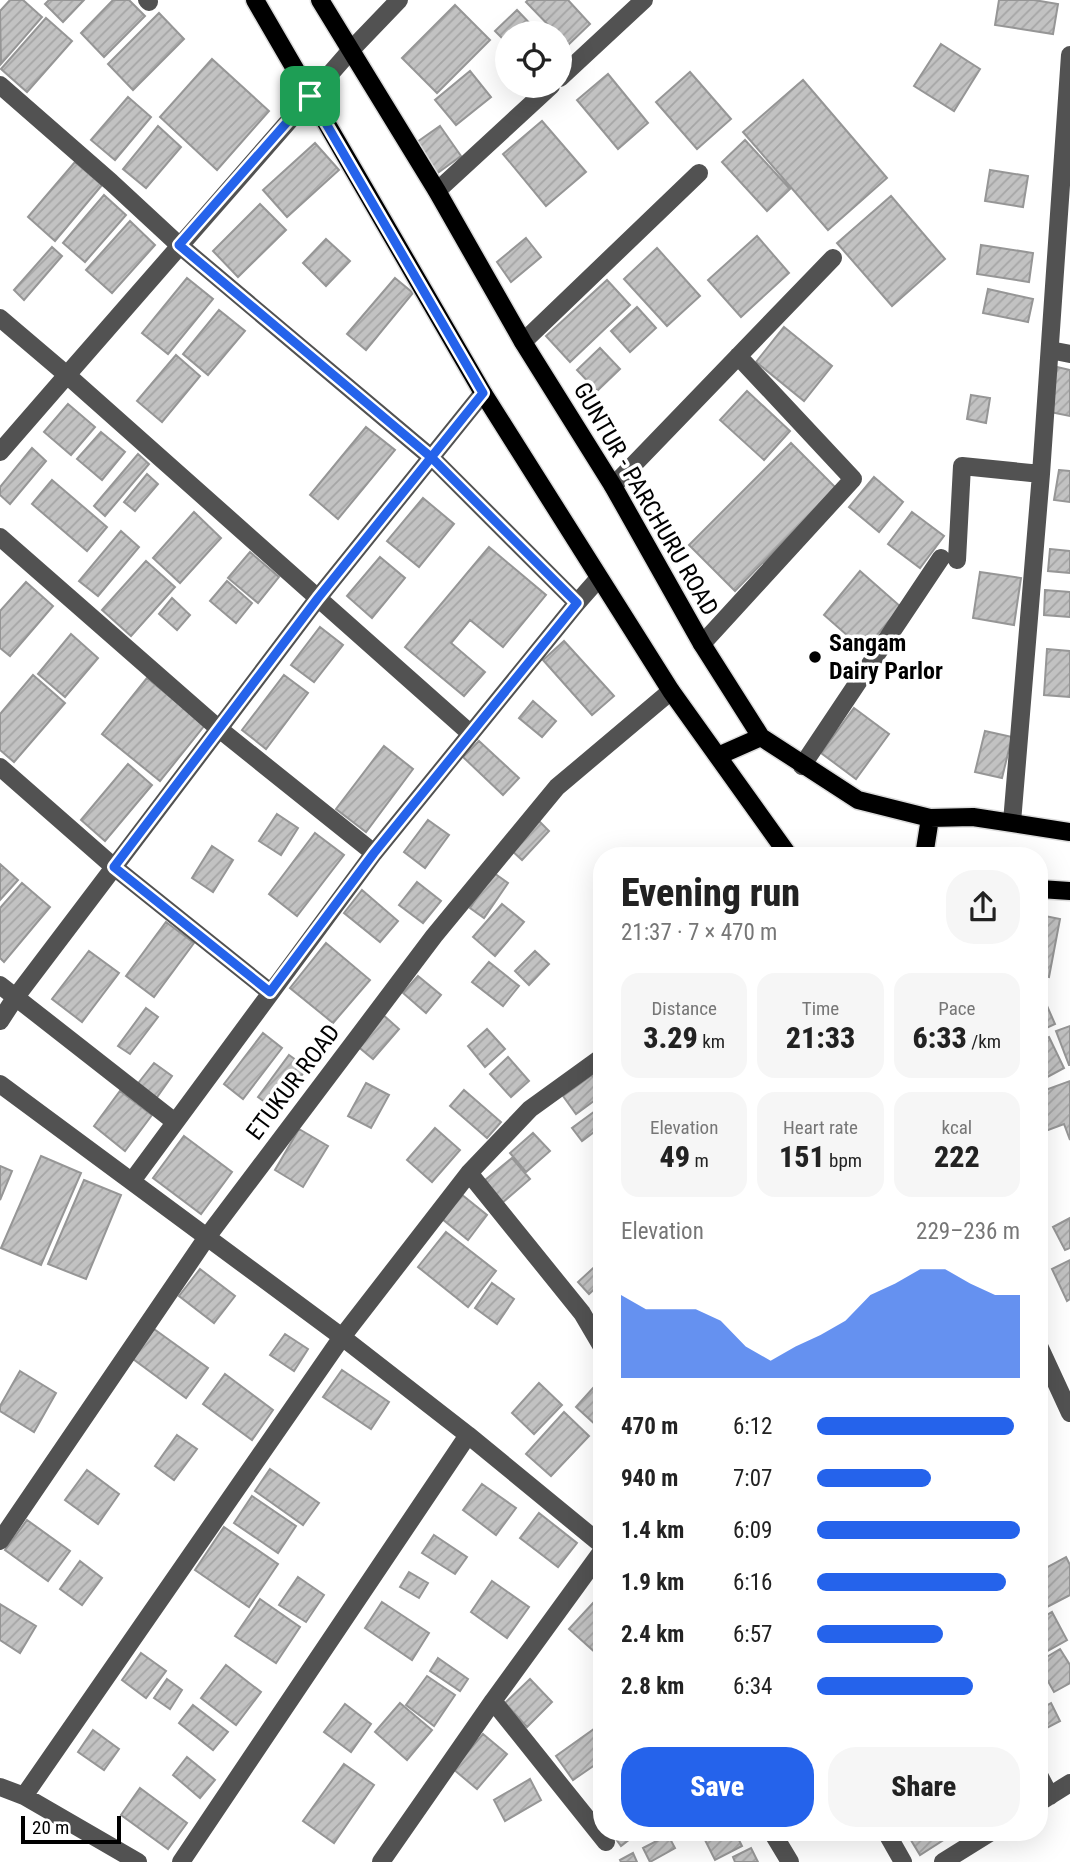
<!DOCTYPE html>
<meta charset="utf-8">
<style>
body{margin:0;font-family:"Roboto Condensed",sans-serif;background:#f6f6f6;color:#222;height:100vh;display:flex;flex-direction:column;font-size:26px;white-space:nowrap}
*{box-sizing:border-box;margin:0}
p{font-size:23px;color:#767676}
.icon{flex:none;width:38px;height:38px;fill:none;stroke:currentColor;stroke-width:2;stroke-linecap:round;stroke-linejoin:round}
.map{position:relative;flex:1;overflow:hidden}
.side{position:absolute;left:593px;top:847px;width:455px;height:994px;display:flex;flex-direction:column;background:#fff;border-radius:28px;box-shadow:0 7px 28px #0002}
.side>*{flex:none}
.tools{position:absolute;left:495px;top:21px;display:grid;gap:14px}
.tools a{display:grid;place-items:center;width:77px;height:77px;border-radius:50%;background:#fff;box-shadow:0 7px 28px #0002;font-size:35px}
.scale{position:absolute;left:21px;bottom:18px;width:100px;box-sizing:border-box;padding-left:7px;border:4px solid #000;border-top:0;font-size:19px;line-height:24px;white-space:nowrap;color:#000;-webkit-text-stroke:5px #fff;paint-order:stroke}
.pin{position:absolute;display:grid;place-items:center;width:60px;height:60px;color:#fff;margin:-30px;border-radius:14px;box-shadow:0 4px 10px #0006}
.round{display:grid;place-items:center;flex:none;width:74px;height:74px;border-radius:28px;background:#f6f6f6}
.summary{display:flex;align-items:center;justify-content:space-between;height:119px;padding:0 28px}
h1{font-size:38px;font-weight:800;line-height:52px}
.figures{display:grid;grid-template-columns:repeat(3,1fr);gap:10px;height:119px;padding:7px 28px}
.figures div{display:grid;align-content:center;border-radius:18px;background:#f6f6f6;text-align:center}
.figures b{font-size:30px;font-weight:800}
.figures small{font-size:19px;font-weight:400}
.figures p{font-size:19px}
.chart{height:196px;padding:14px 28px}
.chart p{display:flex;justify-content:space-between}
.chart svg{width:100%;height:126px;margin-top:7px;fill:#2563eb;opacity:.7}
.action{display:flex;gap:14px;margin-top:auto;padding:14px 28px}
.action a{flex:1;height:80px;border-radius:28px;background:#2563eb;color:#fff;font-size:28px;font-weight:800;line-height:80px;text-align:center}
.action a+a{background:#f6f6f6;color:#222}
ul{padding:0 28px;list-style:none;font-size:23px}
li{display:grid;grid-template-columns:112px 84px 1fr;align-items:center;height:52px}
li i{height:18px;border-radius:9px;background:#2563eb}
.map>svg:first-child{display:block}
.building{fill:url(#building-hatch);stroke:#969696;stroke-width:2}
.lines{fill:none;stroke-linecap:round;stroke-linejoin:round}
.major-casing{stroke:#dbdbdb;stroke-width:21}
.minor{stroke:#525252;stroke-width:18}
.major{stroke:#000;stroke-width:18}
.route-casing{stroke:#fff;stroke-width:14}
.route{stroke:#2563eb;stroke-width:9}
.poi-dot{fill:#000;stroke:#fff;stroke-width:2.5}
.labels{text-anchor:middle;stroke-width:7;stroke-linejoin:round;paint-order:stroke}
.street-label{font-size:24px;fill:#000;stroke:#fff}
.poi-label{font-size:24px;font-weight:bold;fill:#000;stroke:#fff;text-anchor:start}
</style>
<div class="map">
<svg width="1070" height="1862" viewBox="0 0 1070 1862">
<defs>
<pattern id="building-hatch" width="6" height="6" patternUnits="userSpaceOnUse" patternTransform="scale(1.75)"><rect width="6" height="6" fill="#c2c2c2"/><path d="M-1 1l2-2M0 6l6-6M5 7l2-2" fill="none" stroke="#a5a5a5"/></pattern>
</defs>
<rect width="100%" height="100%" fill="#fff"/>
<!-- building -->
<path class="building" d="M10,0H23L42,17L1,64L0,11Z
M49,0H84L63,22L45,4Z
M113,0H129L145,16L104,57L81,33Z
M528,0H568L590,24L567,46L560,38V33H556L526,2Z
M999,0H1034L1058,4L1053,34L995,25Z
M455,5L490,40L437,93L402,58Z
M517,10L539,33H508V44L495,31Z
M159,13L184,39L133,90L108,64Z
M46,18L72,41L27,92L1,69Z
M941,44L980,69L954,111L914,86Z
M212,59L269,111L217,170L160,117Z
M470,71L491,97L456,125L435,100Z
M690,72L731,119L697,149L656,102Z
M608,74L648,123L618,149L577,100Z
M803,80L887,178L828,230L743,132Z
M128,97L151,117L115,160L91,140Z
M542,121L586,172L546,206L503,154Z
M158,126L181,147L146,188L123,169Z
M440,126L461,156L432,177L410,147Z
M745,140L790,189L767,211L722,162Z
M315,143L339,170L287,217L263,190Z
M75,162L102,185L55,241L28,217Z
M990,170L1028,176L1023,207L985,201Z
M104,195L126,215L85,262L63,243Z
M891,196L945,259L892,306L837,243Z
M260,204L286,230L238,277L213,251Z
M130,221L155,245L112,293L86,270Z
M757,236L789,273L741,317L708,280Z
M526,238L541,257L511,282L497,262Z
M326,239L350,261L326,286L303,263Z
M981,245L1033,253L1029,282L977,274Z
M52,247L62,256L24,300L14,290Z
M657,248L700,296L667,326L624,279Z
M187,278L213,299L168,354L142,333Z
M395,278L413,293L366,350L347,334Z
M607,280L630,305L570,362L546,336Z
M988,289L1033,299L1028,322L983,313Z
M637,307L656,328L630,352L611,331Z
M219,310L245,331L208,375L183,354Z
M784,327L832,366L804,401L756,362Z
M600,348L620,369L597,391L577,370Z
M176,355L200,376L162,422L137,401Z
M1057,367L1070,370V416L1050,412Z
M747,391L790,431L764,460L720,420Z
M971,395L990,398L986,423L967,419Z
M68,404L95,427L71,455L44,432Z
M366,427L395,450L338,519L310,495Z
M101,432L125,452L102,480L77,459Z
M791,443L836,488L735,591L689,545Z
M32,448L46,461L10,504L0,495V487Z
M138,454L149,464L105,516L94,506Z
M1059,470L1070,471V502L1054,500Z
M147,474L158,484L135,511L124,502Z
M874,477L903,502L879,532L849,507Z
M52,480L107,527L87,551L32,504Z
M423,498L454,524L419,567L387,541Z
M194,512L221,538L180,583L153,558Z
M912,512L944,536L920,568L888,544Z
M121,531L139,547L98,596L79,581Z
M489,547L546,595L503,647L470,620L451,643L485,672L464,696L405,647Z
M1050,549L1070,551V573L1048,571Z
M250,552L279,577L258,603L228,578Z
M380,557L405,578L372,618L347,596Z
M146,561L175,587L131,636L102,610Z
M860,571L901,607L864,650L824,615Z
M980,572L1021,578L1014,625L973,618Z
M227,581L252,603L236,623L210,601Z
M26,582L53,606L10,656L0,648V611Z
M1045,590L1070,592V617L1044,615Z
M172,598L190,615L177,630L159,614Z
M320,627L343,645L314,682L291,665Z
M71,634L98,658L65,697L38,674Z
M564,641L614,696L592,715L543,660Z
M1047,649L1070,651V697L1044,695Z
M33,675L65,703L14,762L0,750V714Z
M284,675L308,693L266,749L242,730Z
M147,678L205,725L160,781L102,734Z
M533,701L556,721L542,737L519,718Z
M854,708L889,734L856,779L821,753Z
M985,731L1012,737L1002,778L975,772Z
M479,741L519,778L503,795L463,757Z
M384,746L413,769L366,832L336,809Z
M128,764L152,785L105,841L81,820Z
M277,814L298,828L281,855L259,841Z
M537,819L549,831L522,860L510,849Z
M428,820L449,835L425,868L404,852Z
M315,833L344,855L297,916L269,894Z
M212,846L233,860L213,892L192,878Z
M0,864L18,880L0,900Z
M494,873L508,883L484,918L470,908Z
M417,882L441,901L423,923L399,905Z
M22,883L50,907L4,962L0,958V908Z
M362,890L398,921L380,942L344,913Z
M502,904L524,922L495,956L473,937Z
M1040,915L1060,919L1049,977L1040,975Z
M166,922L194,943L154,997L126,976Z
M326,943L370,980L333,1023L290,988Z
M89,951L119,973L82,1022L52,999Z
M535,951L549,964L529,985L515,971Z
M489,962L519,986L503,1006L472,982Z
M418,976L441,995L426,1013L403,993Z
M1040,990L1055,1024L1040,1031Z
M146,1008L158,1017L130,1054L118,1046Z
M381,1013L399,1029L373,1059L355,1044Z
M1070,1026V1065H1069L1056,1031Z
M487,1029L505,1049L485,1067L468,1046Z
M263,1033L282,1048L243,1099L224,1084Z
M1049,1037L1064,1068L1040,1081V1041Z
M289,1055L307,1068L276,1110L258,1097Z
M508,1057L529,1081L511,1097L490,1074Z
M154,1063L172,1076L155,1100L136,1086Z
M592,1075L602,1089V1095L576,1114L563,1096Z
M1070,1081V1140L1064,1124L1040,1133V1092Z
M366,1083L389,1095L371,1128L348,1116Z
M464,1090L501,1122L487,1138L450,1106Z
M120,1091L152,1115L125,1151L94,1126Z
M602,1106V1126L582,1141L572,1128Z
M435,1128L460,1150L432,1182L407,1160Z
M299,1129L328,1146L303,1187L275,1170Z
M533,1133L550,1151L526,1172L510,1153Z
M184,1136L232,1172L201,1214L153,1178Z
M41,1156L81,1173L41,1265L1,1248Z
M512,1158L530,1179L502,1203L484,1181Z
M0,1166L12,1171L0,1200Z
M84,1180L121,1195L86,1279L48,1264Z
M461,1194L487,1215L468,1240L441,1218Z
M1070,1218V1248L1065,1250L1053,1227Z
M446,1232L496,1271L468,1307L418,1267Z
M602,1260V1282L589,1294L578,1282Z
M1070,1260V1299L1067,1301L1052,1269Z
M200,1269L235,1296L214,1323L179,1296Z
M492,1283L514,1299L497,1324L475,1308Z
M154,1329L208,1368L186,1398L133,1359Z
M285,1334L308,1349L294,1371L270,1355Z
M342,1370L389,1402L371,1429L323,1397Z
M20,1371L56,1393L34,1432L0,1411V1406Z
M225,1374L273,1410L252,1440L203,1404Z
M539,1383L562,1405L534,1434L512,1413Z
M594,1387L602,1394V1421L597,1426L576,1407Z
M564,1412L589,1436L551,1476L526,1454Z
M177,1435L197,1449L174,1480L155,1466Z
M270,1469L319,1503L303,1525L255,1491Z
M87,1470L119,1494L98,1524L65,1500Z
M482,1484L516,1508L496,1535L463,1510Z
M252,1496L296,1526L278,1553L234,1523Z
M539,1513L577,1543L558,1567L520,1538Z
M27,1520L70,1551L48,1581L5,1550Z
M224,1527L278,1564L249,1607L195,1570Z
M434,1535L467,1557L455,1574L422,1553Z
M1066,1557L1070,1565V1595L1045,1608L1040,1596V1571Z
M80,1561L102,1578L82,1605L60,1589Z
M409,1572L428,1583L419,1598L400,1587Z
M298,1577L324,1595L306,1622L279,1605Z
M492,1581L529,1607L507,1638L471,1612Z
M260,1599L300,1627L276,1663L235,1636Z
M382,1602L429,1633L412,1660L365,1628Z
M594,1602L602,1609V1649L597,1654L569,1629Z
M0,1604L36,1626L20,1653L0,1640Z
M1052,1612L1067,1640L1042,1654L1040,1649V1619Z
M1060,1649L1070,1665V1683L1054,1692L1040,1667V1661Z
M141,1653L166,1671L146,1698L122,1680Z
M438,1658L468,1679L460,1691L430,1671Z
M226,1665L261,1692L236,1725L201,1698Z
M427,1676L455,1695L434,1726L406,1705Z
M167,1679L182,1690L170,1709L154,1698Z
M530,1679L552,1702L527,1727L505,1703Z
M400,1703L432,1730L407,1760L375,1732Z
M1051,1703L1060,1721L1043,1730L1040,1725V1709Z
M345,1704L371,1724L351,1752L324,1732Z
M193,1705L228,1732L213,1750L179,1723Z
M594,1729L602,1740V1760L573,1780L556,1756Z
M93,1730L119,1749L104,1770L78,1752Z
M483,1734L507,1754L477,1789L453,1769Z
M187,1757L215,1780L200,1798L173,1775Z
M344,1764L374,1785L334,1843L303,1821Z
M530,1779L541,1800L505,1821L494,1800Z
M140,1788L187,1823L168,1849L121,1815Z
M611,1832H639L621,1846Z
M701,1832H735L742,1846L715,1860Z
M906,1832H956L920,1855Z
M668,1835L675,1848L650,1862L643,1848Z
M751,1848L758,1862H735L733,1857Z
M633,1853L637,1862H621L620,1860Z"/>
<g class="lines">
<!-- major casing -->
<g class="major-casing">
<path id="major" d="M255,0L483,393L671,691L789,856
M320,0L437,191L523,342L613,486L702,644L761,737L858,800L930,818L973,817L1070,832
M718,756L761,737
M924,856L930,818
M1040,889L1070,891"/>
</g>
<!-- minor -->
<path class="minor" d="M147,0L149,2
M560,78L644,0
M0,85L111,182L179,245L432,458L577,603
M437,191L551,86
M0,318L67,375L351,50L399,0
M523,342L699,173
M1050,350L1070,354
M0,452L67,375L471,734
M613,486L833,258
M0,537L218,728L374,853
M957,560L962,466L1041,474
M702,644L853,479L738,356
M802,766L941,558
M0,767L114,867L270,992
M1012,822L1041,474L1070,55
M0,985L175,1122
M0,1021L15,998L318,598L483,393
M0,1084L342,1337L468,1435L602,1545
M469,1173L582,1313L602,1347
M132,1181L374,853L577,603L599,578
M1040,1348L1070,1413
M0,1541L207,1237L434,936L557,787L671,691
M602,1551L493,1701L606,1842
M1040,1777L1050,1796
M0,1787L24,1796L138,1862
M24,1796L342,1337L469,1173L530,1109L602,1057
M1040,1802L1070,1783
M772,1832L790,1862
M886,1832L903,1862
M181,1862L468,1435
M381,1862L493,1701
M943,1862L991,1832"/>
<!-- major -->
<use href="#major" class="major"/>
</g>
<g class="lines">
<!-- route casing -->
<g class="route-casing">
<path id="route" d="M310,96L483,393L318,598L114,867L270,992L374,853L577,603L432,458L179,245L310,96"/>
</g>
<!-- route -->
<use href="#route" class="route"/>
</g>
<!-- markers -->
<circle class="poi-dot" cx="815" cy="657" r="7"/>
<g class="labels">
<!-- street labels -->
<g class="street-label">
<text transform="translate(646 499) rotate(60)" y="8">GUNTUR - PARCHURU ROAD</text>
<text transform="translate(293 1082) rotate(-53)" y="8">ETUKUR ROAD</text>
</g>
<!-- poi labels -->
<g class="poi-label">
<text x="829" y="651">Sangam<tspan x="829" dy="28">Dairy Parlor</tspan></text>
</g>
</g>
</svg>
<div class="tools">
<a><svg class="icon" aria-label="locate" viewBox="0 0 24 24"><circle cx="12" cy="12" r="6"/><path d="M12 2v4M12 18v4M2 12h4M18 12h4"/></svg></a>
</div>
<div class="scale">20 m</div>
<div class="pin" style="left:310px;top:96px;background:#1e9e55"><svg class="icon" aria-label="arrive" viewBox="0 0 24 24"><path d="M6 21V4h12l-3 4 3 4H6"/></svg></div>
<section class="side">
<div class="summary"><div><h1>Evening run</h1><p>21:37 · 7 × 470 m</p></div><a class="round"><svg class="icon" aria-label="share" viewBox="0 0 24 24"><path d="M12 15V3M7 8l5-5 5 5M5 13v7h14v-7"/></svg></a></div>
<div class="figures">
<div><p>Distance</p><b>3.29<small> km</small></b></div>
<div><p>Time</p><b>21:33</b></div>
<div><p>Pace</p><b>6:33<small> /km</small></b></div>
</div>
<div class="figures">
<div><p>Elevation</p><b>49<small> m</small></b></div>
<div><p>Heart rate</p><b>151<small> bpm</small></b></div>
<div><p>kcal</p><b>222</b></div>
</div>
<div class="chart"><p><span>Elevation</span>229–236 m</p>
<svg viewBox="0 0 160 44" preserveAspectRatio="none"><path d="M0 44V15L10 20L20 20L30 20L40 24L50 33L60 38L70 33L80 29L90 24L100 15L110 11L120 6L130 6L140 11L150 15L160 15V44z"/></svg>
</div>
<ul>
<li><b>470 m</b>6:12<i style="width:97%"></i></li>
<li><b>940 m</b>7:07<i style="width:56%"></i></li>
<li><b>1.4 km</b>6:09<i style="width:100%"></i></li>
<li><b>1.9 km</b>6:16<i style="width:93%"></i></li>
<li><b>2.4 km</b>6:57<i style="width:62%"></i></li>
<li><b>2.8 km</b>6:34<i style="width:77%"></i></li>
</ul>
<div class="action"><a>Save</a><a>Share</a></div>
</section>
</div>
